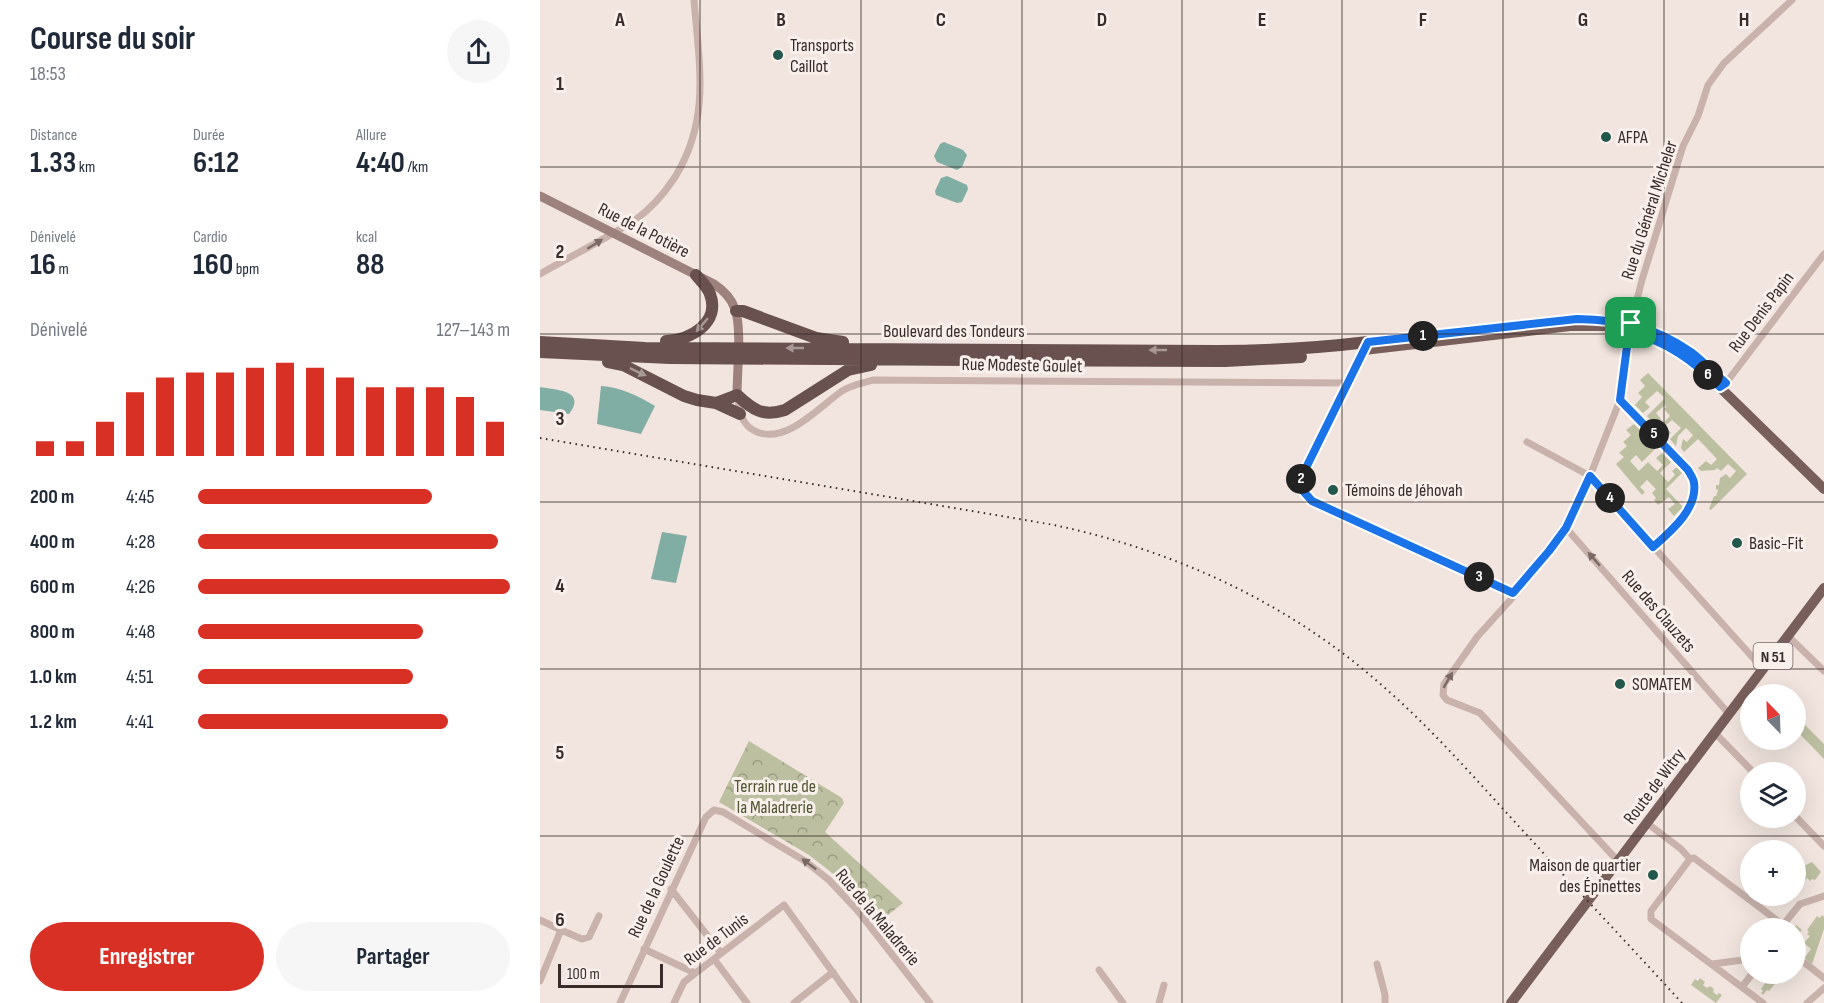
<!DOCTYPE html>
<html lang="fr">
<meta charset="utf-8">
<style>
body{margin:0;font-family:"Sofia Sans Condensed",sans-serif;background:#f6f6f7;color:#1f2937;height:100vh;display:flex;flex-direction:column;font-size:22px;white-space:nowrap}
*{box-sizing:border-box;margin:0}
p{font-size:20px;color:#747a83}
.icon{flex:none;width:33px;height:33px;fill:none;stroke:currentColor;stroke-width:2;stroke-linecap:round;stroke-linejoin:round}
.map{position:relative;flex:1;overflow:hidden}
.side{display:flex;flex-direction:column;background:#fff;width:540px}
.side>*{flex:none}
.needle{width:39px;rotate:337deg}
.tools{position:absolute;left:1200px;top:684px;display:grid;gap:12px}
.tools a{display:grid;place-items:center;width:66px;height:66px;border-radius:50%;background:#fff;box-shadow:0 6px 24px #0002;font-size:30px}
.scale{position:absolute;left:18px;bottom:15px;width:105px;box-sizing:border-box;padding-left:6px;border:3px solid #382b2a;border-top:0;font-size:16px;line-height:21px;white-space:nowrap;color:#382b2a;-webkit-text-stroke:4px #f9f0ec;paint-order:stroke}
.pin{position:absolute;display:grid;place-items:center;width:51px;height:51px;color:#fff;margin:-26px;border-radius:12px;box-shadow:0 3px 9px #0006}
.km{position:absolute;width:30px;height:30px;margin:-15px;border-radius:50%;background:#222;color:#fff;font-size:16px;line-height:30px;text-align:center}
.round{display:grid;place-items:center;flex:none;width:63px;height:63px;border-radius:32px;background:#f6f6f7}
.summary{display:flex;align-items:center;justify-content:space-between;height:102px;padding:0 30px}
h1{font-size:33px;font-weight:700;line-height:45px}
.metrics{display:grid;grid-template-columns:repeat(3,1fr);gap:9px;height:102px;padding:6px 30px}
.metrics div{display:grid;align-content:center}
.metrics b{font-size:30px;font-weight:700}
.metrics small{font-size:16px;font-weight:400}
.metrics p{font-size:16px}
.chart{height:168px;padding:12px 30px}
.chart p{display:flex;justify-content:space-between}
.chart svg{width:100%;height:108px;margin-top:6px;stroke:#d93025;stroke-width:6}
.action{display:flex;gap:12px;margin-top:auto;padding:12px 30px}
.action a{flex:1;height:69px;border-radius:36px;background:#d93025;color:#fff;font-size:24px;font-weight:700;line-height:69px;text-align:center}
.action a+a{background:#f6f6f7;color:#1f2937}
ul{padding:0 30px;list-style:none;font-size:20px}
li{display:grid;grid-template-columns:96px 72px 1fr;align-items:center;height:45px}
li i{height:15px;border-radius:8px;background:#d93025}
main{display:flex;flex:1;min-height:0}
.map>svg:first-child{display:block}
.green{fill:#bdc0a0}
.park{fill:url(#park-crowns)}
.water{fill:#80ada4}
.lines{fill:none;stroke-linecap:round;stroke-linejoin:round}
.minor{stroke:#c9b2ac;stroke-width:7}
.secondary{stroke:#9d817d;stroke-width:9}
.primary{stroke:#795f5c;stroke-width:10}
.trunk{stroke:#68514f;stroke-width:12}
.rail{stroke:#382b2a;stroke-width:2;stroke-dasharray:1.5 4.5;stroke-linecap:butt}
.oneway{fill:#796864}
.oneway2{fill:#a99996}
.route-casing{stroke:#fff;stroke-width:12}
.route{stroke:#1a73e8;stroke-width:8}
.grid{fill:none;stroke:#382b2a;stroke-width:1.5;stroke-opacity:0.55}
.poi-dot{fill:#22574e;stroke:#f9f0ec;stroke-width:2}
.labels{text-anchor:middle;stroke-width:6;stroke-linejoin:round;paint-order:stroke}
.shield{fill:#f9f0ec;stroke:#726664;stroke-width:1.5}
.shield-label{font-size:16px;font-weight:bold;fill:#382b2a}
.poi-label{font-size:18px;fill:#382b2a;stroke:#f9f0ec;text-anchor:start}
.street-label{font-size:18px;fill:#382b2a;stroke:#f9f0ec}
.park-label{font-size:18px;fill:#50552f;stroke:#f9f0ec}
.grid-label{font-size:20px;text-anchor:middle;font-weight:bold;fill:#382b2a;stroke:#f9f0ec;stroke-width:6;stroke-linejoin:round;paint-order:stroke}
</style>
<main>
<section class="side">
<div class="summary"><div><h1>Course du soir</h1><p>18:53</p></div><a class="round"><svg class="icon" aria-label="share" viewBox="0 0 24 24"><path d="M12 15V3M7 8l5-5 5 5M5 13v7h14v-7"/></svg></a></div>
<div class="metrics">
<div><p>Distance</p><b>1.33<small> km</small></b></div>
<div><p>Durée</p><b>6:12</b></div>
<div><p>Allure</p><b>4:40<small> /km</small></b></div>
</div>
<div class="metrics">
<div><p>Dénivelé</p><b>16<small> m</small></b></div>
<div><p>Cardio</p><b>160<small> bpm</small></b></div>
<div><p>kcal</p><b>88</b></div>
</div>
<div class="chart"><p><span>Dénivelé</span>127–143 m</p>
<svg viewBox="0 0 160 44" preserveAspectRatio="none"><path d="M5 44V38M15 44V38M25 44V30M35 44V18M45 44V12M55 44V10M65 44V10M75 44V8M85 44V6M95 44V8M105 44V12M115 44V16M125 44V16M135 44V16M145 44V20M155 44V30"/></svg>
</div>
<ul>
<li><b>200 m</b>4:45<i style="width:75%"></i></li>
<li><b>400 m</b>4:28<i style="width:96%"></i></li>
<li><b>600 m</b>4:26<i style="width:100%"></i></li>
<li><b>800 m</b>4:48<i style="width:72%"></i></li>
<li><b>1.0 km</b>4:51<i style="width:69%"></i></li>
<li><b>1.2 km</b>4:41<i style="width:80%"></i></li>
</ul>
<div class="action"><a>Enregistrer</a><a>Partager</a></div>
</section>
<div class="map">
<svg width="1284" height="1003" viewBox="0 0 1284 1003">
<defs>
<pattern id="park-crowns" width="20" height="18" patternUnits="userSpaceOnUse" patternTransform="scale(1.5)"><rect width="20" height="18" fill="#bdc0a0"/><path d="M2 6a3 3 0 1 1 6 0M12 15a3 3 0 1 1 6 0" fill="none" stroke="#9b9c83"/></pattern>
</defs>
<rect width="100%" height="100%" fill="#f2e5df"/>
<!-- green -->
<path class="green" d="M1108,373L1207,474L1171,510L1169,509L1174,496H1176L1178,490L1176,489V485H1179L1180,478L1186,474L1190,478L1196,471L1188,464L1181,471L1177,468L1175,470L1161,471L1158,468L1166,461L1171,465L1177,459L1158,439L1144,452L1141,448L1143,439L1147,442L1153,435L1146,428L1138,436L1136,446L1130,439L1141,428L1132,420L1125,426L1131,433L1127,437L1118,428L1130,416L1124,409L1126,407L1125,405L1116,413L1121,419L1115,425L1107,416L1125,398L1117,391L1105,402L1110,407L1103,413L1095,405L1102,397L1098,393L1105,386L1100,380Z
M1094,424L1117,447L1102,462L1096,455L1090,461L1099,471L1108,462L1117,471L1123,465L1116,458L1122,453L1131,462L1120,473L1128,482L1135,475L1132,471L1137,467L1142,473L1126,489L1143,507L1134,516L1128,509L1135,504L1129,497L1118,505L1114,500L1116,498L1112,493L1116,489L1107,480L1100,487L1105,492L1102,495L1076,464L1084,457L1079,453L1087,446L1083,442L1091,435L1086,430Z
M1261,721L1284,744V759L1256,730V726Z
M1272,862L1281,872L1275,880L1272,879L1270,881L1267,878L1262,885L1259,883L1257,886L1256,885V870Z
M1282,915L1284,917V929L1272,964L1256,951V928H1253L1256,925L1262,930L1256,937L1262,942L1257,949L1266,956L1271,949L1264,943L1270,936L1267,934L1269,932L1267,930L1277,916L1280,918Z
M1232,974H1243L1229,991L1227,990L1223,995L1221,993L1223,991L1221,989L1226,982L1228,983L1232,979L1230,977Z
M1160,978L1165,982L1163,985L1167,988L1170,986L1174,989L1173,992L1177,995L1179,993L1182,995L1176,1003L1151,985L1155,979L1158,981Z"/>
<!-- park -->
<path class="park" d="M209,741L302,798L304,803L285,832L363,903L338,923L301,880L269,855L179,802Z"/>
<!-- water -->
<path class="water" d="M404,142L423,150L427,155L422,167L417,170L397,162L394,156L400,144Z
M407,176L427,185L428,189L422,202L417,203L396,195L395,191L401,178Z
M61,386C81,387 98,396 115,406L101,434L57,424Z
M0,387C16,390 47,390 29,414L0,410Z
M122,532L147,536L136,583L111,579Z"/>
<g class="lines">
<!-- minor -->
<path class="minor" d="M0,274C31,256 64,240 95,220C112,208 124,194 135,177C171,119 159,64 154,0
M825,347L760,480L764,492L772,501L973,593
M1180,387L1186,383L1284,254
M198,397C199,412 202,426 217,432C247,444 279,407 302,391C311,385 323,383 333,380L808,383
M1080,400L1148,470C1150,474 1154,479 1154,483C1158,509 1130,531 1113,547
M987,442L1050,476L1223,669
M1027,529L1189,714
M1248,636L1284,671
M1175,733L1213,772
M1256,817L1284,846
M1107,823L1141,849L1150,859L1154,858L1243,925V928
M1150,859L1111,911V919L1223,1003
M1078,861L940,713L907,700L903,695L904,684L937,637L973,597V593L1009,551L1027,529L1050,476L1080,400L1091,323L1102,280L1143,146L1158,116L1168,85L1184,63L1252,0
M131,889L181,953
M0,920L21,930L0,981
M1243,925L1260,904L1284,896
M21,930L42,939L49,937L59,916
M104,949L155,973
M1256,956L1284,978
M174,959L207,1003
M837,964L845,995V1003
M1172,964L1210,959
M559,970L583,1003
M1202,987L1212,974
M80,1003L166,817L174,810L183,812L265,861L289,880L318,911L390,1003
M134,1003L144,982L244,905L315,1003
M254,1003L293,972
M619,1003L624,985
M1267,1003L1284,988"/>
<!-- secondary -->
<path class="secondary" d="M0,196L174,284C183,290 191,297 195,309C202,328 197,372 197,395"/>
<!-- primary -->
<path class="primary" d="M977,325L1039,319
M824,350L1030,326H1066L1089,331L1115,339L1156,364L1284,489
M971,1003L1284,588"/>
<!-- trunk -->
<path class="trunk" d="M196,311H203L276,338L303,342
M126,341C150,340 181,323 170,294C167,286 161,281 156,275
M0,342L105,348L677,351C728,351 777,348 828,342
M0,352L130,358L430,360L685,361L761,357
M68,362L83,365L144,396L157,400L176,403L200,414
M176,403L197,395C213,410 223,417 245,410L308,370L331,365"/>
<!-- rail -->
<path class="rail" d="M0,438L514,525C632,550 745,601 837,681C891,727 937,781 985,833C1037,890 1090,946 1142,1003"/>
</g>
<!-- one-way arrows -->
<defs><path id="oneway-solid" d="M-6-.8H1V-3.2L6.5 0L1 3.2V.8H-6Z" transform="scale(1.5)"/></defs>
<g class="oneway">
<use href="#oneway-solid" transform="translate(55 244) rotate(-32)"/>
<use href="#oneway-solid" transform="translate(1054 559) rotate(-131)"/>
<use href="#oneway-solid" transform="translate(908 680) rotate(-60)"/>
<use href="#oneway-solid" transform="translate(269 864) rotate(-143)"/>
</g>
<g class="oneway2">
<use href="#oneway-solid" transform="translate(162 325) rotate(131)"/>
<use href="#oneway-solid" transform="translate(255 348) rotate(-180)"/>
<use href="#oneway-solid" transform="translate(618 350) rotate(-180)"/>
<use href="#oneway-solid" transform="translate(98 372) rotate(25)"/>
</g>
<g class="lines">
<!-- route casing -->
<g class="route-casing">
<path id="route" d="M1037,319C1082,320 1113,326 1151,352C1163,361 1174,373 1186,383L1180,387C1150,358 1130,344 1089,331L1080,400L1148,470C1150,474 1154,479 1154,483C1158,509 1130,532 1113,547L1050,476L1026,528L1009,551L973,593L772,501L764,492L760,480L828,342Z"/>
</g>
<!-- route -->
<use href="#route" class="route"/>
</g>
<!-- grid -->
<path class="grid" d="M160,0V1003M321,0V1003M482,0V1003M642,0V1003M802,0V1003M963,0V1003M1124,0V1003M0,167H1284M0,334H1284M0,502H1284M0,669H1284M0,836H1284"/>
<!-- markers -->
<g class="poi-dot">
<circle cx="238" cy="55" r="6"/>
<circle cx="1066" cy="137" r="6"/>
<circle cx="793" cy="490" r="6"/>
<circle cx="1197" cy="543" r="6"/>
<circle cx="1080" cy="684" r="6"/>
<circle cx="1113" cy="875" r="6"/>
</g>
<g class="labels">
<!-- shield labels -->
<rect class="shield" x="1213.5" y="643" width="39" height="26" rx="4.5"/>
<g class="shield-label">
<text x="1233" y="662">N 51</text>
</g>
<!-- poi labels -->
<g class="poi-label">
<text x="250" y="51">Transports<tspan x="250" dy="21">Caillot</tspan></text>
<text x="1078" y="143">AFPA</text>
<text x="805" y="496">Témoins de Jéhovah</text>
<text x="1209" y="549">Basic-Fit</text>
<text x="1092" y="690">SOMATEM</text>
<text x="1101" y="871" text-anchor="end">Maison de quartier<tspan x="1101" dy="21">des Épinettes</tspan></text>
</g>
<!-- street labels -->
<g class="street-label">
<text transform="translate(1109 210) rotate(-72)" y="6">Rue du Général Micheler</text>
<text transform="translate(104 230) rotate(27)" y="6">Rue de la Potière</text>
<text transform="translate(1221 312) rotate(-53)" y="6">Rue Denis Papin</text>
<text x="414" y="337">Boulevard des Tondeurs</text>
<text transform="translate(482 365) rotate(1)" y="6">Rue Modeste Goulet</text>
<text transform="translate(1119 611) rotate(49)" y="6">Rue des Clauzets</text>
<text transform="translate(1114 786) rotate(-53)" y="6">Route de Witry</text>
<text transform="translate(116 887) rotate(-65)" y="6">Rue de la Goulette</text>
<text transform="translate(338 917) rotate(50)" y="6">Rue de la Maladrerie</text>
<text transform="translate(176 939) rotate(-37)" y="6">Rue de Tunis</text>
</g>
<!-- park labels -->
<g class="park-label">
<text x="235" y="792">Terrain rue de<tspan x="235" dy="21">la Maladrerie</tspan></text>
</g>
</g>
<g class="grid-label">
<text x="80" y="26">A</text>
<text x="241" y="26">B</text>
<text x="401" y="26">C</text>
<text x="562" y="26">D</text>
<text x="722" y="26">E</text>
<text x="883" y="26">F</text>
<text x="1043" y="26">G</text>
<text x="1204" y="26">H</text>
<text x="20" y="90">1</text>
<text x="20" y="258">2</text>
<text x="20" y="425">3</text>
<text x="20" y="592">4</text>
<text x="20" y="759">5</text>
<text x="20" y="926">6</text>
</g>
</svg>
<div class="tools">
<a><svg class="needle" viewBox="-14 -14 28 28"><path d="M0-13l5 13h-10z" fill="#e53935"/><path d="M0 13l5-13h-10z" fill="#747a83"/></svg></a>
<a><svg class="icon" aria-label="layers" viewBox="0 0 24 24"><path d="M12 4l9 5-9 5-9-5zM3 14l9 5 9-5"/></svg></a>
<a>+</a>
<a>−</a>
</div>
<div class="scale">100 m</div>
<div class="pin" style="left:1091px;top:323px;background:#1e9e55"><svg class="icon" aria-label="arrive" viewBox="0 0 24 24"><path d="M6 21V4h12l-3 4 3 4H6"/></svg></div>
<b class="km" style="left:883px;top:336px">1</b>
<b class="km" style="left:761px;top:479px">2</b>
<b class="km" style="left:939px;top:577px">3</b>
<b class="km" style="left:1070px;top:498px">4</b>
<b class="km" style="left:1114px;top:434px">5</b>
<b class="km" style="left:1168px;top:375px">6</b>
</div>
</main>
